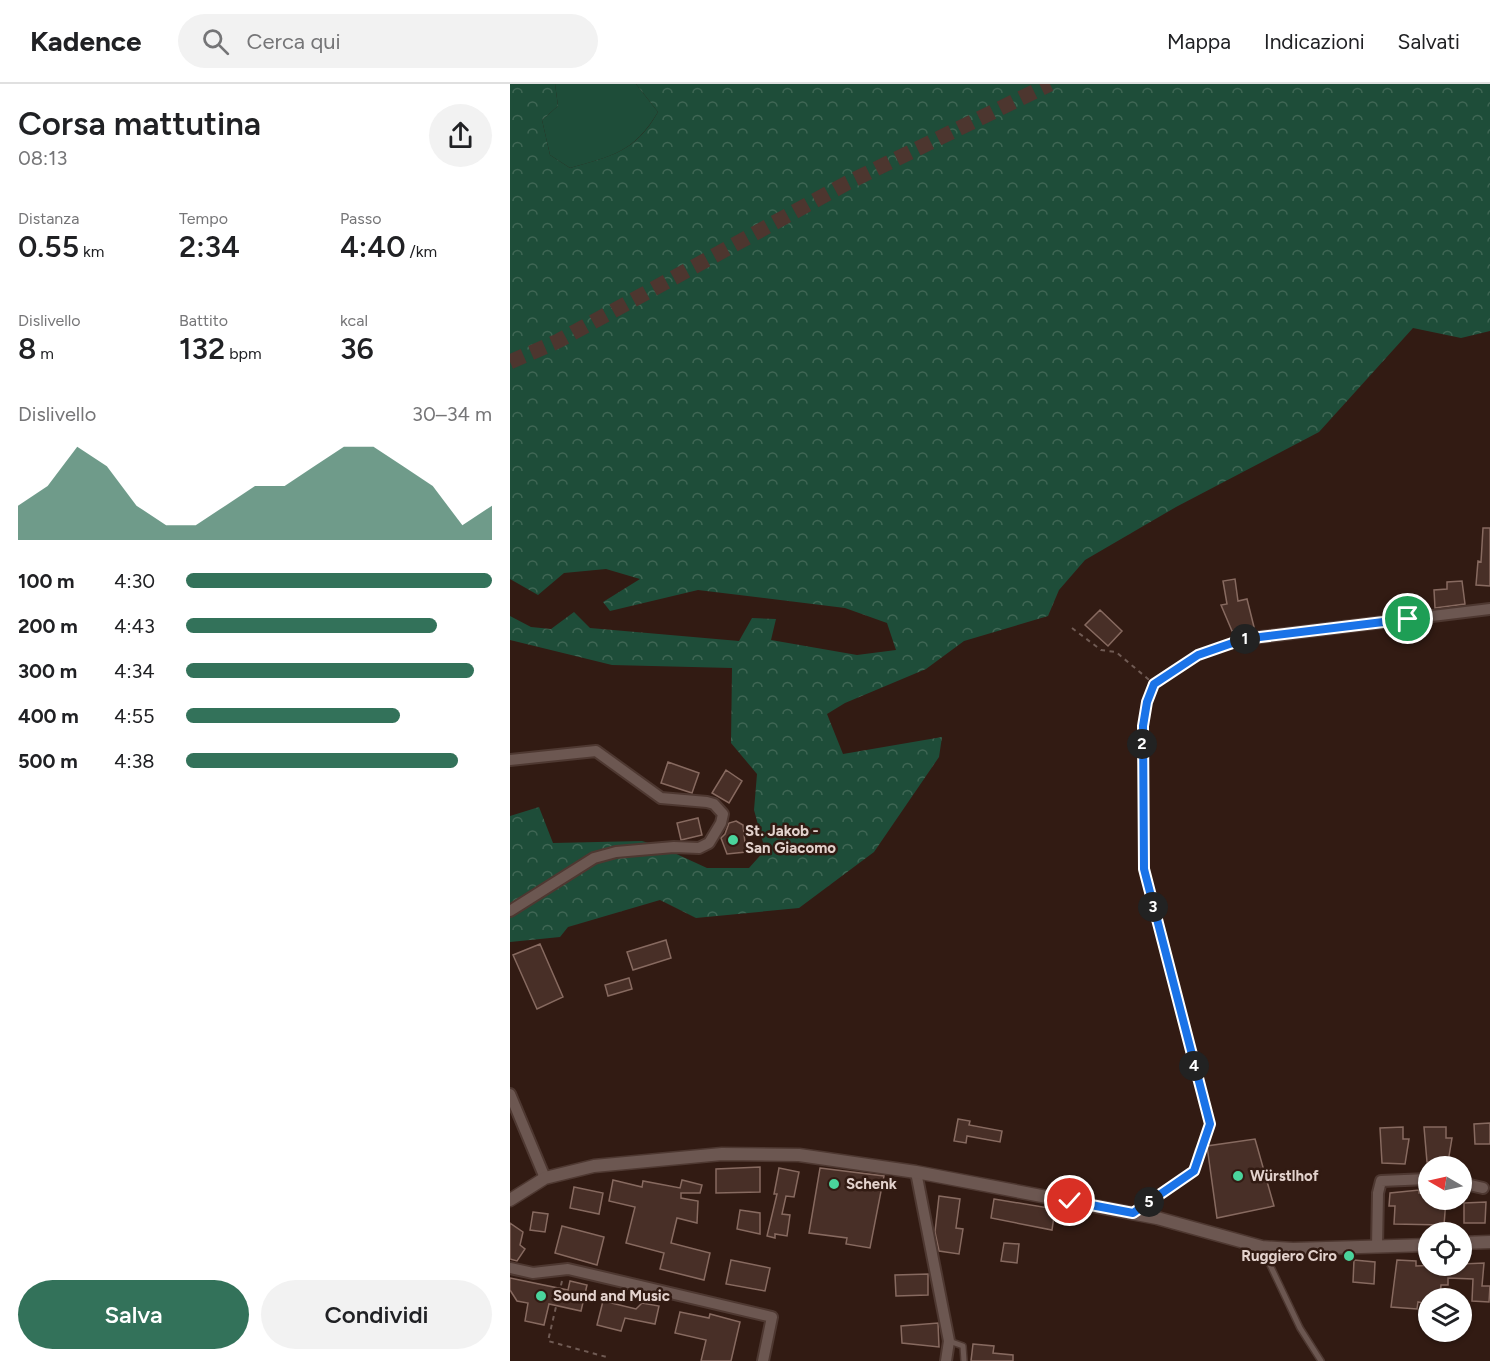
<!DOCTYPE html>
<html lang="it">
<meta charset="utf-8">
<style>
body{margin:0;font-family:Figtree,sans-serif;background:#f2f2f2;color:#202124;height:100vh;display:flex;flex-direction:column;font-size:22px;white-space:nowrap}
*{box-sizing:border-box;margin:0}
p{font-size:20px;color:#757577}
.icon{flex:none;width:33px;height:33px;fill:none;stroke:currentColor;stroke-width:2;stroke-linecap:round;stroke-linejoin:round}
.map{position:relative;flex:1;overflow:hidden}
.side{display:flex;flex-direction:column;background:#fff;width:510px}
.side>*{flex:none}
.needle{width:39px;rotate:279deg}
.tools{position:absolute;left:908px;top:1072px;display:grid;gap:12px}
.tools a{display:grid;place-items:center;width:54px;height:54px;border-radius:50%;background:#fff;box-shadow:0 2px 4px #0004;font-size:30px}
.pin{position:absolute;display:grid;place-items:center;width:51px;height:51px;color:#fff;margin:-26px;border:3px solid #fff;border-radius:50%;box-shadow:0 2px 6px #0007}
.km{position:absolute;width:30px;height:30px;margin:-15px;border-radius:50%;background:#222;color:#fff;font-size:16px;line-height:30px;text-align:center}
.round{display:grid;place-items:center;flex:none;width:63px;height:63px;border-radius:32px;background:#f2f2f2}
.overview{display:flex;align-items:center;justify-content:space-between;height:102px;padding:0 18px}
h1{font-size:33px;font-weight:600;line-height:45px}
.metrics{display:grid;grid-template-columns:repeat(3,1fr);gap:9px;height:102px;padding:6px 18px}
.metrics div{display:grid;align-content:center}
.metrics b{font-size:30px;font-weight:600}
.metrics small{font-size:16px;font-weight:400}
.metrics p{font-size:16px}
.chart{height:168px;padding:12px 18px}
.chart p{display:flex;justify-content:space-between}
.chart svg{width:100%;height:108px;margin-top:6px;fill:#33725a;opacity:.7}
.button{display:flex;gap:12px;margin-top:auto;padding:12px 18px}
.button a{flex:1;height:69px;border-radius:36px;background:#33725a;color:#fff;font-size:24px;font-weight:600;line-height:69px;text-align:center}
.button a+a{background:#f2f2f2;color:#202124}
ul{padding:0 18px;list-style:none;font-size:20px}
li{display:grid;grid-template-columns:96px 72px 1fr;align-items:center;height:45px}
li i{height:15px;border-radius:8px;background:#33725a}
header{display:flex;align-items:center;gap:36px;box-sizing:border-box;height:84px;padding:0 30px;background:#fff;border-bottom:2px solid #e0e0e0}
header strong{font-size:28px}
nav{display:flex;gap:33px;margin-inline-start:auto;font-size:21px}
.search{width:420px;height:54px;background:#f2f2f2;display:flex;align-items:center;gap:15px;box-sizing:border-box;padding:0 21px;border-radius:33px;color:#757577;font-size:22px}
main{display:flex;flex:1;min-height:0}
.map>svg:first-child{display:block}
.grass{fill:#1e4d39}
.forest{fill:url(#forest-crowns)}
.building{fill:#482f27;stroke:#876a60;stroke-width:1.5}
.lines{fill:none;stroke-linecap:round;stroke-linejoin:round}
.primary-tunnel{stroke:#4d362f;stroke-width:15;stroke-dasharray:15 8;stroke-linecap:butt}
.service-casing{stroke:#4e3831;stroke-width:8}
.minor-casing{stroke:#4e3831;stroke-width:14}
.tertiary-casing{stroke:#4e3831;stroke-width:15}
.path{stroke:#705b54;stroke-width:2;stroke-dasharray:4.5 4.5;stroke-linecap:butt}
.service{stroke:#6c5751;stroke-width:5}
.minor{stroke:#6c5751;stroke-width:10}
.tertiary{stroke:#6c5751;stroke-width:12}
.route-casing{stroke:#fff;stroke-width:12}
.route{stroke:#1a73e8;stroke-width:8}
.poi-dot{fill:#4ad49c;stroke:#321b13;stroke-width:2}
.labels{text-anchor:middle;stroke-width:5;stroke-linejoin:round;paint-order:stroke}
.poi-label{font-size:15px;font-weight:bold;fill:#e3d2cd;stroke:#321b13;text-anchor:start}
</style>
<header>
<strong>Kadence</strong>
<div class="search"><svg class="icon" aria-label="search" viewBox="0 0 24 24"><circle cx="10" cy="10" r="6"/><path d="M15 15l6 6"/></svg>Cerca qui</div>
<nav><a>Mappa</a><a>Indicazioni</a><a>Salvati</a></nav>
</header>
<main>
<section class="side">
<div class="overview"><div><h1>Corsa mattutina</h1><p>08:13</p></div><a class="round"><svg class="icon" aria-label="share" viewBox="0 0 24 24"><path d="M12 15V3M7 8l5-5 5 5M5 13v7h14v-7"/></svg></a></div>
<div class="metrics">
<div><p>Distanza</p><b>0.55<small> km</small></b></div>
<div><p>Tempo</p><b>2:34</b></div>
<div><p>Passo</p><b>4:40<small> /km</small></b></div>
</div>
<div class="metrics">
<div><p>Dislivello</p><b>8<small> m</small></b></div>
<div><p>Battito</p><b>132<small> bpm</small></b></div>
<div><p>kcal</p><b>36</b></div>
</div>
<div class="chart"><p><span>Dislivello</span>30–34 m</p>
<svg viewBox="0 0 160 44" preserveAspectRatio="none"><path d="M0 44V30L10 22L20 6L30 14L40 30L50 38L60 38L70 30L80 22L90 22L100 14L110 6L120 6L130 14L140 22L150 38L160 30V44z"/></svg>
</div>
<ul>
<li><b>100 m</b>4:30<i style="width:100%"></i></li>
<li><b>200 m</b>4:43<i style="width:82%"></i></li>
<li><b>300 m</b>4:34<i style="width:94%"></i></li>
<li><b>400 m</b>4:55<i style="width:70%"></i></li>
<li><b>500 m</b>4:38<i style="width:89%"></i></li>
</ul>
<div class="button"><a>Salva</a><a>Condividi</a></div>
</section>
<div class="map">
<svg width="980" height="1277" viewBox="0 0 980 1277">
<defs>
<pattern id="forest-crowns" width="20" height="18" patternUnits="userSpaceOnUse" patternTransform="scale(1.5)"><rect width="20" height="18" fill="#1e4d39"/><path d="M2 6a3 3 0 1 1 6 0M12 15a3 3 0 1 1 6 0" fill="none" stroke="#3f6654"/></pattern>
</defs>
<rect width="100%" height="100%" fill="#321b13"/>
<!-- grass -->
<path class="grass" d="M45,0H126L148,28C124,68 103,72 60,84L40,71L32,36L48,22Z"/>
<!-- forest -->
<path class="forest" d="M0,0H45L48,22L32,36L40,71L60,84C102,72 125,68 148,28L126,0H980V247L951,254L903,244L809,348L666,423L575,476L549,506L538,532L454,557L416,585L335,619L317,630L333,670L432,653L429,673L364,768L289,824L186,834L150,816L58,843L50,853L0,858V732L29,723L43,759L132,757L149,762L197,784H239L255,766L244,726L247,690L221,659L222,584L102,581L0,556V532L21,543L41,545L64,528L80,544L229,557L242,534L266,535L261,556L347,571L386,566L377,539L335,524L188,506L100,527L93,518L130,495L96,485L54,489L28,511L0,495Z"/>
<!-- building -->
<path class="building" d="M973,444H980V502L966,501L968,477L971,478Z
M725,495L728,517L737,515L744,543L722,547L711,521L717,520L713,497Z
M952,497L955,520L925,524L924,506L937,505V498Z
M590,526L612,547L598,562L575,541Z
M158,678L189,689L182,709L151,699Z
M216,686L232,697L219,719L202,709Z
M188,734L192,751L171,756L167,739Z
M226,737L233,741L236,768L217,770L211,754L215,750L219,739Z
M156,856L161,874L123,886L117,868Z
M30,860L53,913L27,925L3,871Z
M119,894L122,905L98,912L95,901Z
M448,1035L460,1037L459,1041L492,1047L490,1058L457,1052L456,1059L444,1057Z
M980,1039V1060H965L964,1040Z
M893,1043V1055H899L895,1080L872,1079L870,1044Z
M914,1043H936V1054H942L938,1078H917Z
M745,1055L764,1122L707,1134L697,1062Z
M250,1083V1108L206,1109V1085Z
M269,1084L289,1088L284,1113L276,1112L272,1130L280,1131L277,1152L265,1150V1154L257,1152L267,1110H264Z
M310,1084L374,1092L360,1164L336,1160L337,1154L299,1149Z
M103,1096L132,1103L133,1097L170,1104L172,1096L192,1101L190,1109H171V1114L188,1117L187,1139L167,1134L161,1159L200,1169L194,1196L150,1185L154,1169L116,1159L125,1123L99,1117Z
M64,1103L93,1109L89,1130L60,1124Z
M909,1106V1109H915L918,1116H936L934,1141L884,1140L885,1122H879L880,1109Z
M429,1112L450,1115L446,1144L453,1145L449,1170L429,1167L425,1148Z
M484,1115L545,1125L542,1146L481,1134Z
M976,1118L975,1139H954V1119Z
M230,1126L250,1129V1150L227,1145Z
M23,1128L38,1130L35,1148L20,1146Z
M0,1139L13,1148L10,1161L15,1165L7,1177L0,1175Z
M52,1142L94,1153L87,1181L45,1169Z
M494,1159L509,1160L507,1179L491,1177Z
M221,1176L260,1184L255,1207L216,1200Z
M844,1176L865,1178L864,1200L843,1198Z
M887,1176L906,1177V1182L974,1179L972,1202H980L979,1218L962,1217L963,1195L938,1194V1201H931L930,1215H918V1220L908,1218L907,1225L881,1223Z
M418,1190V1211L386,1212L385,1191Z
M0,1194L58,1206L60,1197L77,1201L71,1227L39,1220L34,1241L15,1237L18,1219L7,1217L0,1206Z
M93,1217L126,1225L132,1219L149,1222L145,1240L115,1234L111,1247L87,1241Z
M170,1228L199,1234L200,1230L230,1238L221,1277H191L196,1256L165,1249Z
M428,1239L429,1263L392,1259L391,1242Z
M463,1260L484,1262L483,1269L503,1271V1277H461Z"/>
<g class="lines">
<!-- primary-tunnel -->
<path class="primary-tunnel" d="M0,278L48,257L337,99L540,0"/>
<!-- service casing -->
<g class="service-casing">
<path id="service" d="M626,1128L684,1087L688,1067
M752,1164L790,1244L811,1277
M439,1257L453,1262L454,1277"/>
</g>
<!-- minor casing -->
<g class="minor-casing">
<path id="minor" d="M734,555L980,525
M0,676L86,667L151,714L197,718L204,720L213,730L211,739L199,759L189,764L164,763L106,768L84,774L0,827
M0,1010L35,1094
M406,1088L439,1257L436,1277
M951,1099L973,1104
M867,1163L868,1109L871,1097L918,1095
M0,1184L23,1189L58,1185L262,1233L253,1277"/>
</g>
<!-- tertiary casing -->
<g class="tertiary-casing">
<path id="tertiary" d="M0,1116L35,1094L84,1082L212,1070L289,1071L406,1088L647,1134L752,1163L783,1165L918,1161
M951,1159L980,1158"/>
</g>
<!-- path -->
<path class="path" d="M562,544L591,566L606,568L644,600
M691,1060L700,1040L634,785L633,642L637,618L644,600L688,571L726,558
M52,1197L38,1257L100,1274"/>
<!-- service -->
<use href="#service" class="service"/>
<!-- minor -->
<use href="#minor" class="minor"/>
<!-- tertiary -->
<use href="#tertiary" class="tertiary"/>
</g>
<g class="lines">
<!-- route casing -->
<g class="route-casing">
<path id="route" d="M560,1117L623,1129L684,1087L700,1040L634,785L633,642L637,618L644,600L688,571L734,555L898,535"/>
</g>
<!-- route -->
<use href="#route" class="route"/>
</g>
<!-- markers -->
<g class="poi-dot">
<circle cx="223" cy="756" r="6"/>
<circle cx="728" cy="1092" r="6"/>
<circle cx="324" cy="1100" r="6"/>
<circle cx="839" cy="1172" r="6"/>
<circle cx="31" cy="1212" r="6"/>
</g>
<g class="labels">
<!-- poi labels -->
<g class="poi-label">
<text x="235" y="752">St. Jakob -<tspan x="235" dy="17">San Giacomo</tspan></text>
<text x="740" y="1097">Würstlhof</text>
<text x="336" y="1105">Schenk</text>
<text x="827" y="1177" text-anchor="end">Ruggiero Ciro</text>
<text x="43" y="1217">Sound and Music</text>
</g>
</g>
</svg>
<div class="tools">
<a><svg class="needle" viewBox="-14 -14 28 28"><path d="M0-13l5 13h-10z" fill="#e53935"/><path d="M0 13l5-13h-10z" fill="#757577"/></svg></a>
<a><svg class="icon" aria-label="locate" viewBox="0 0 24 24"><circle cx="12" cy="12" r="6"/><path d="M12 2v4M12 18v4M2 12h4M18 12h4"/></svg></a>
<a><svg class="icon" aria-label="layers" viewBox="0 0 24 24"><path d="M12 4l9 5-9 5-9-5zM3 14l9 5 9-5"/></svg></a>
</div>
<div class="pin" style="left:898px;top:535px;background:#1e9e55"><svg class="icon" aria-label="arrive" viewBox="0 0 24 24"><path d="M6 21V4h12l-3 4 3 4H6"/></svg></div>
<div class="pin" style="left:560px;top:1117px;background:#d93025"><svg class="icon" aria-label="check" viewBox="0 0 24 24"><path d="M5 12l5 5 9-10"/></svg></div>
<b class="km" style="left:735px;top:555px">1</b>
<b class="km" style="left:632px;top:660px">2</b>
<b class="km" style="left:643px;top:823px">3</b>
<b class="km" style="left:684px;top:982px">4</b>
<b class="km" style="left:639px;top:1118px">5</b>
</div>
</main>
